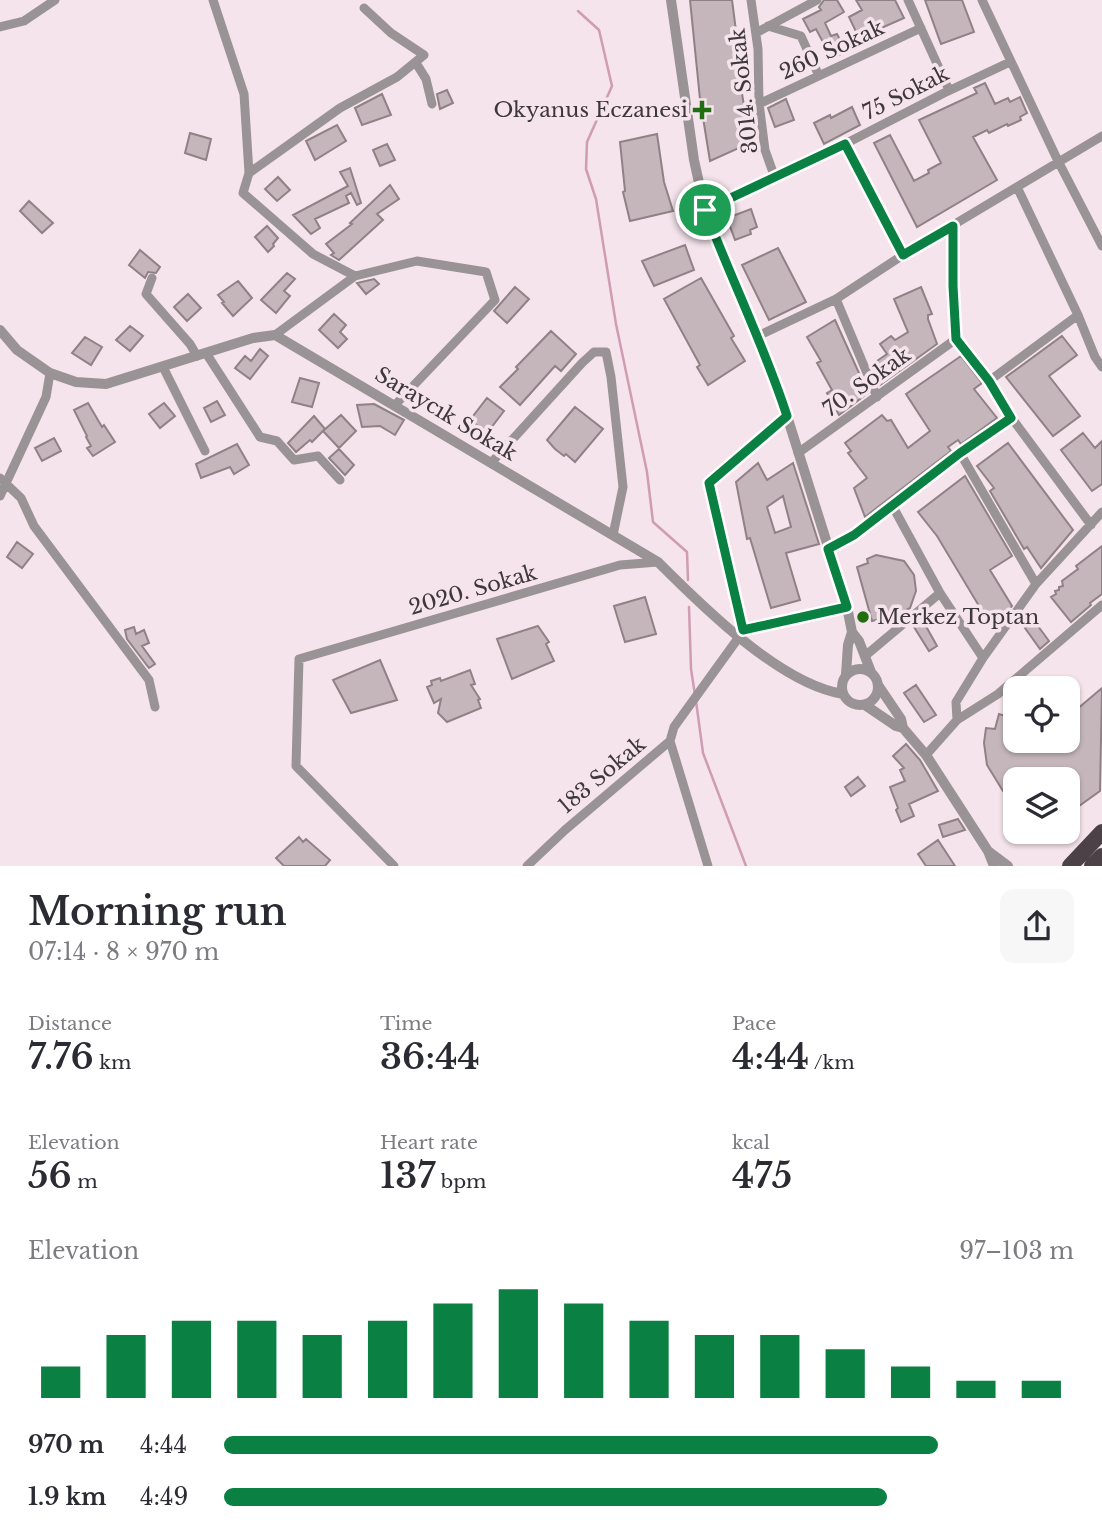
<!DOCTYPE html>
<meta charset="utf-8">
<style>
body{margin:0;font-family:"Libre Baskerville",serif;background:#f7f7f7;color:#2b2b33;height:100vh;display:flex;flex-direction:column;font-size:26px;white-space:nowrap}
*{box-sizing:border-box;margin:0}
p{font-size:23px;color:#7c7c81}
.icon{flex:none;width:38px;height:38px;fill:none;stroke:currentColor;stroke-width:2;stroke-linecap:round;stroke-linejoin:round}
.map{position:relative;height:866px;overflow:hidden}
.drawer{display:flex;flex-direction:column;background:#fff;flex:1}
.drawer>*{flex:none}
.controls{position:absolute;left:1003px;top:676px;display:grid;gap:14px}
.controls a{display:grid;place-items:center;width:77px;height:77px;border-radius:14px;background:#fff;box-shadow:0 2px 5px #0004;font-size:35px}
.pin{position:absolute;display:grid;place-items:center;width:60px;height:60px;color:#fff;margin:-30px;border:4px solid #fff;border-radius:50%;box-shadow:0 2px 7px #0007}
.round{display:grid;place-items:center;flex:none;width:74px;height:74px;border-radius:14px;background:#f7f7f7}
.overview{display:flex;align-items:center;justify-content:space-between;height:119px;padding:0 28px}
h1{font-size:38px;font-weight:600;line-height:52px}
.stats{display:grid;grid-template-columns:repeat(3,1fr);gap:10px;height:119px;padding:7px 28px}
.stats div{display:grid;align-content:center}
.stats b{font-size:35px;font-weight:600}
.stats small{font-size:19px;font-weight:400}
.stats p{font-size:19px}
.chart{height:196px;padding:14px 28px}
.chart p{display:flex;justify-content:space-between}
.chart svg{width:100%;height:126px;margin-top:7px;stroke:#0b8043;stroke-width:6}
ul{padding:0 28px;list-style:none;font-size:23px}
li{display:grid;grid-template-columns:112px 84px 1fr;align-items:center;height:52px}
li i{height:18px;border-radius:9px;background:#0b8043}
.map>svg:first-child{display:block}
.lines{fill:none;stroke-linecap:round;stroke-linejoin:round}
.stream{stroke:#cf9cb3;stroke-width:2.5}
.building{fill:#c5b6bc;stroke:#908187;stroke-width:2;fill-rule:evenodd}
.minor{stroke:#9a9395;stroke-width:9}
.tertiary{stroke:#9a9395;stroke-width:10}
.trunk{stroke:#4c4146;stroke-width:16}
.route-casing{stroke:#fff;stroke-width:14}
.route{stroke:#0b8043;stroke-width:9}
.poi-dot{fill:#216e10;stroke:#f5e4eb;stroke-width:2.5}
.labels{text-anchor:middle;stroke-width:7;stroke-linejoin:round;paint-order:stroke}
.street-label{font-size:21px;fill:#3e383b;stroke:#f5e4eb}
.poi-label{font-size:21px;fill:#3e383b;stroke:#f5e4eb;text-anchor:end}
</style>
<div class="map">
<svg width="1102" height="866" viewBox="0 0 1102 866">
<rect width="100%" height="100%" fill="#f5e4eb"/>
<g class="lines">
<!-- stream -->
<path class="stream" d="M578,11L599,30L612,86L587,142L586,169L596,199L616,324L647,472L653,522L687,552L688,580
M689,607L691,669L695,695
M696,701L703,753L746,866"/>
</g>
<!-- building -->
<path class="building" d="M690,0H732L739,54L741,53L744,81H740L750,143L710,161L700,99Z
M824,0H837L844,12L825,23L831,36L837,34L846,51L832,59L816,29L810,32L803,19L821,10L819,7Z
M856,0H895L904,18L859,38L849,17L862,10Z
M925,0H962L974,32L941,44Z
M985,83L995,104L1008,98L1010,102L1020,97L1027,113L1020,117L1021,120L1008,126L1007,124L989,133L987,130L973,137L997,180L917,227L874,143L890,135L914,181L929,173L928,170L941,163L919,120L977,93L974,88Z
M447,90L453,103L440,109L437,94Z
M382,94L391,115L362,125L355,108Z
M786,99L794,120L775,127L768,108Z
M852,107L860,125L824,144L814,123L830,115L831,118Z
M337,125L346,141L315,160L306,141Z
M190,133L211,139L206,160L185,153Z
M657,134L664,182L673,211L630,221L623,192L625,191L620,142Z
M387,144L395,160L380,166L373,150Z
M350,168L361,203L357,205L351,193L346,196L349,203L315,219L320,228L311,234L293,215L348,186L340,172Z
M278,177L290,190L277,201L265,189Z
M390,185L399,199L377,214L383,220L339,260L331,255L334,253L326,244L352,224L350,223Z
M29,201L53,223L42,233L20,211Z
M751,209L757,227L750,230L751,234L735,240L727,218Z
M267,226L278,238L273,244L274,246L268,252L255,237Z
M685,245L694,270L654,286L642,261Z
M778,248L806,302L769,320L742,265Z
M140,250L160,267L156,273L148,272L145,278L129,265Z
M287,273L295,279L284,291L290,296L276,313L261,300Z
M701,278L734,336L731,338L745,361L708,385L697,367L700,365L664,299Z
M374,279L379,284L366,294L357,283Z
M238,281L252,298L233,316L222,303L224,302L218,295Z
M515,287L529,299L507,323L494,311Z
M921,287L932,314L928,315V319L937,344L880,385L871,365L887,354L880,344L891,336L895,340L908,332L894,299Z
M188,294L201,308L187,321L174,307Z
M334,314L346,325L340,332L347,339L338,348L319,330Z
M835,320L868,393L839,415L827,393L832,390L817,363L821,361L807,337Z
M130,326L143,336L130,351L116,340Z
M551,331L576,354L561,371L555,366L520,405L500,387L518,369L516,367Z
M1062,336L1077,355L1049,376L1080,416L1053,436L1006,377Z
M85,337L102,347L91,365L72,353Z
M260,349L268,356L250,379L235,368L245,356L251,361Z
M961,356L982,383L974,389L997,418L961,444L958,440L948,447L951,451L865,517L854,488L867,478L848,453L851,451L845,443L882,415L887,421L891,420L908,448L930,431L906,394Z
M300,378L319,383L312,407L292,402Z
M487,398L504,411L487,433L470,420Z
M217,401L225,415L211,422L204,408Z
M88,403L102,427L104,425L115,442L93,456L87,448L91,446L86,437L87,436L74,410Z
M164,403L175,416L160,428L149,414Z
M374,404L404,420L395,435L380,426L362,427L357,405Z
M575,407L603,429L575,462L566,454L564,456L555,449L547,440Z
M341,415L356,431L339,448L323,431Z
M314,416L325,429L312,442L310,440L296,452L288,443Z
M1083,433L1095,448L1102,441V484L1092,491L1061,450Z
M54,438L61,451L42,461L35,448Z
M1008,443L1073,530L1041,568L1027,547L1024,549L990,491L994,488L977,466Z
M237,444L249,465L234,474L230,467L201,478L196,464Z
M339,449L354,465L345,475L329,458Z
M758,463L767,480L793,463L819,544L786,553L800,600L771,608L750,538L747,539L736,482ZM783,496L791,527L775,533L767,507Z
M965,476L1012,556L990,570L1012,606L1002,620L991,626L937,536L918,512Z
M17,542L33,554L22,568L7,557Z
M1102,546V594L1090,603L1091,605L1071,622L1051,597L1056,594L1055,591L1059,590V587L1063,586L1062,581L1078,569L1076,566Z
M876,555L904,561L914,575L916,591L910,608L886,621L885,618L872,621L857,567L868,563L867,559Z
M645,597L656,634L625,642L614,606Z
M923,621L937,646L929,651L914,627Z
M1035,622L1049,641L1040,649L1025,628Z
M538,626L549,642L546,644L554,661L512,679L497,639Z
M134,627L136,634L144,630L149,643L142,646L155,664L149,668L127,639L125,630Z
M380,660L397,700L351,713L333,680Z
M470,670L475,684L471,685L480,699L478,700L481,708L447,722L438,713L441,699L434,703L427,687L432,685L431,681L440,678L441,681Z
M916,685L936,715L924,722L904,693Z
M1102,688L1100,791L1079,806L1068,808V779H1015V800L1003,791L987,765L984,743L986,728L995,729L999,714L1015,719V740H1068V712L1076,710Z
M906,744L920,760L938,791L909,804L914,816L901,822L896,810L898,808L890,787L905,781L900,770L904,768L893,756Z
M858,777L865,786L851,796L845,787Z
M958,819L965,830L943,837L939,825Z
M299,837L303,842L306,839L330,860L325,866H284L276,858Z
M938,840L955,866H926L918,854Z"/>
<g class="lines">
<!-- minor -->
<path class="minor" d="M213,0L244,94L249,173L243,193L313,254L355,276L275,335
M751,0L758,49L759,103L765,150L775,178
M908,0L949,90
M982,0L1058,161L1102,246
M768,26L801,36L819,76
M0,27L24,21L55,0
M756,33L817,0
M416,63L426,79L432,104
M759,104L921,28
M845,144L903,255
M249,173L340,108L397,77L424,55L391,33L364,8
M1017,187L1078,315L1095,357L1102,367
M705,210L843,145L944,93L1010,62
M953,226V286L956,339L989,381L1011,417L1091,525
M355,276L417,261L486,272L495,300L395,405
M152,278L146,294L190,344L197,356
M836,299L877,397
M758,336L836,299L903,255L1102,136
M206,353L260,437L277,441L294,460L318,456L340,480
M163,367L205,451
M989,381L1078,315
M798,453L956,339
M960,453L1036,584
M491,463L582,363L594,352H606L611,377L623,487L613,535
M0,478L21,498L34,526L149,680L155,707
M0,496L46,397L50,373
M892,505L940,593L983,658
M828,549L854,535L960,453L1011,417
M743,630L847,607
M865,656L940,593
M957,720L956,702L983,658L1036,584L1102,512
M670,741L708,866
M926,755L957,720L998,694L1102,605
M394,866L296,766L299,659L620,565L658,562
M527,866L565,830L670,741L674,727L739,637L743,630L709,483L787,416"/>
<!-- tertiary -->
<path class="tertiary" d="M671,0L694,160L705,210L776,381L847,607L852,632L848,645L846,674
M0,330L17,350L50,373L76,382L106,384L253,338L275,335L658,562C702,606 780,684 843,694
M852,632L859,641L871,672
M842 687a18 18 0 1 1 36 0a18 18 0 1 1-36 0Z
M878,685L901,719L903,728L926,755L988,851L994,866
M865,705L896,726L903,728
M988,851L1008,866"/>
<!-- trunk -->
<path class="trunk" d="M1070,866L1102,832
M1092,866L1102,856"/>
</g>
<g class="lines">
<!-- route casing -->
<g class="route-casing">
<path id="route" d="M845,144L903,255L953,226V286L956,339L989,381L1011,418L960,453L854,535L828,549L847,607L743,630L709,483L787,416C764,345 731,279 705,210Z"/>
</g>
<!-- route -->
<use href="#route" class="route"/>
</g>
<!-- markers -->
<g class="poi-dot">
<path d="M698.5 99.5h7v7h7v7h-7v7h-7v-7h-7v-7h7z"/>
<circle cx="863" cy="617" r="7"/>
</g>
<g class="labels">
<!-- street labels -->
<g class="street-label">
<text transform="translate(832 50) rotate(-25)" y="7">260 Sokak</text>
<text transform="translate(744 91) rotate(-96)" y="7">3014. Sokak</text>
<text transform="translate(906 93) rotate(-27)" y="7">75 Sokak</text>
<text transform="translate(867 382) rotate(-36)" y="7">70. Sokak</text>
<text transform="translate(446 414) rotate(31)" y="7">Saraycık Sokak</text>
<text transform="translate(473 590) rotate(-16)" y="7">2020. Sokak</text>
<text transform="translate(602 775) rotate(-40)" y="7">183 Sokak</text>
</g>
<!-- poi labels -->
<g class="poi-label">
<text x="688" y="117">Okyanus Eczanesi</text>
<text x="877" y="624" text-anchor="start">Merkez Toptan</text>
</g>
</g>
</svg>
<div class="controls">
<a><svg class="icon" aria-label="locate" viewBox="0 0 24 24"><circle cx="12" cy="12" r="6"/><path d="M12 2v4M12 18v4M2 12h4M18 12h4"/></svg></a>
<a><svg class="icon" aria-label="layers" viewBox="0 0 24 24"><path d="M12 4l9 5-9 5-9-5zM3 14l9 5 9-5"/></svg></a>
</div>
<div class="pin" style="left:705px;top:210px;background:#1e9e55"><svg class="icon" aria-label="arrive" viewBox="0 0 24 24"><path d="M6 21V4h12l-3 4 3 4H6"/></svg></div>
</div>
<section class="drawer">
<div class="overview"><div><h1>Morning run</h1><p>07:14 · 8 × 970 m</p></div><a class="round"><svg class="icon" aria-label="share" viewBox="0 0 24 24"><path d="M12 15V3M7 8l5-5 5 5M5 13v7h14v-7"/></svg></a></div>
<div class="stats">
<div><p>Distance</p><b>7.76<small> km</small></b></div>
<div><p>Time</p><b>36:44</b></div>
<div><p>Pace</p><b>4:44<small> /km</small></b></div>
</div>
<div class="stats">
<div><p>Elevation</p><b>56<small> m</small></b></div>
<div><p>Heart rate</p><b>137<small> bpm</small></b></div>
<div><p>kcal</p><b>475</b></div>
</div>
<div class="chart"><p><span>Elevation</span>97–103 m</p>
<svg viewBox="0 0 160 44" preserveAspectRatio="none"><path d="M5 44V33M15 44V22M25 44V17M35 44V17M45 44V22M55 44V17M65 44V11M75 44V6M85 44V11M95 44V17M105 44V22M115 44V22M125 44V27M135 44V33M145 44V38M155 44V38"/></svg>
</div>
<ul>
<li><b>970 m</b>4:44<i style="width:84%"></i></li>
<li><b>1.9 km</b>4:49<i style="width:78%"></i></li>
</ul>
</section>
